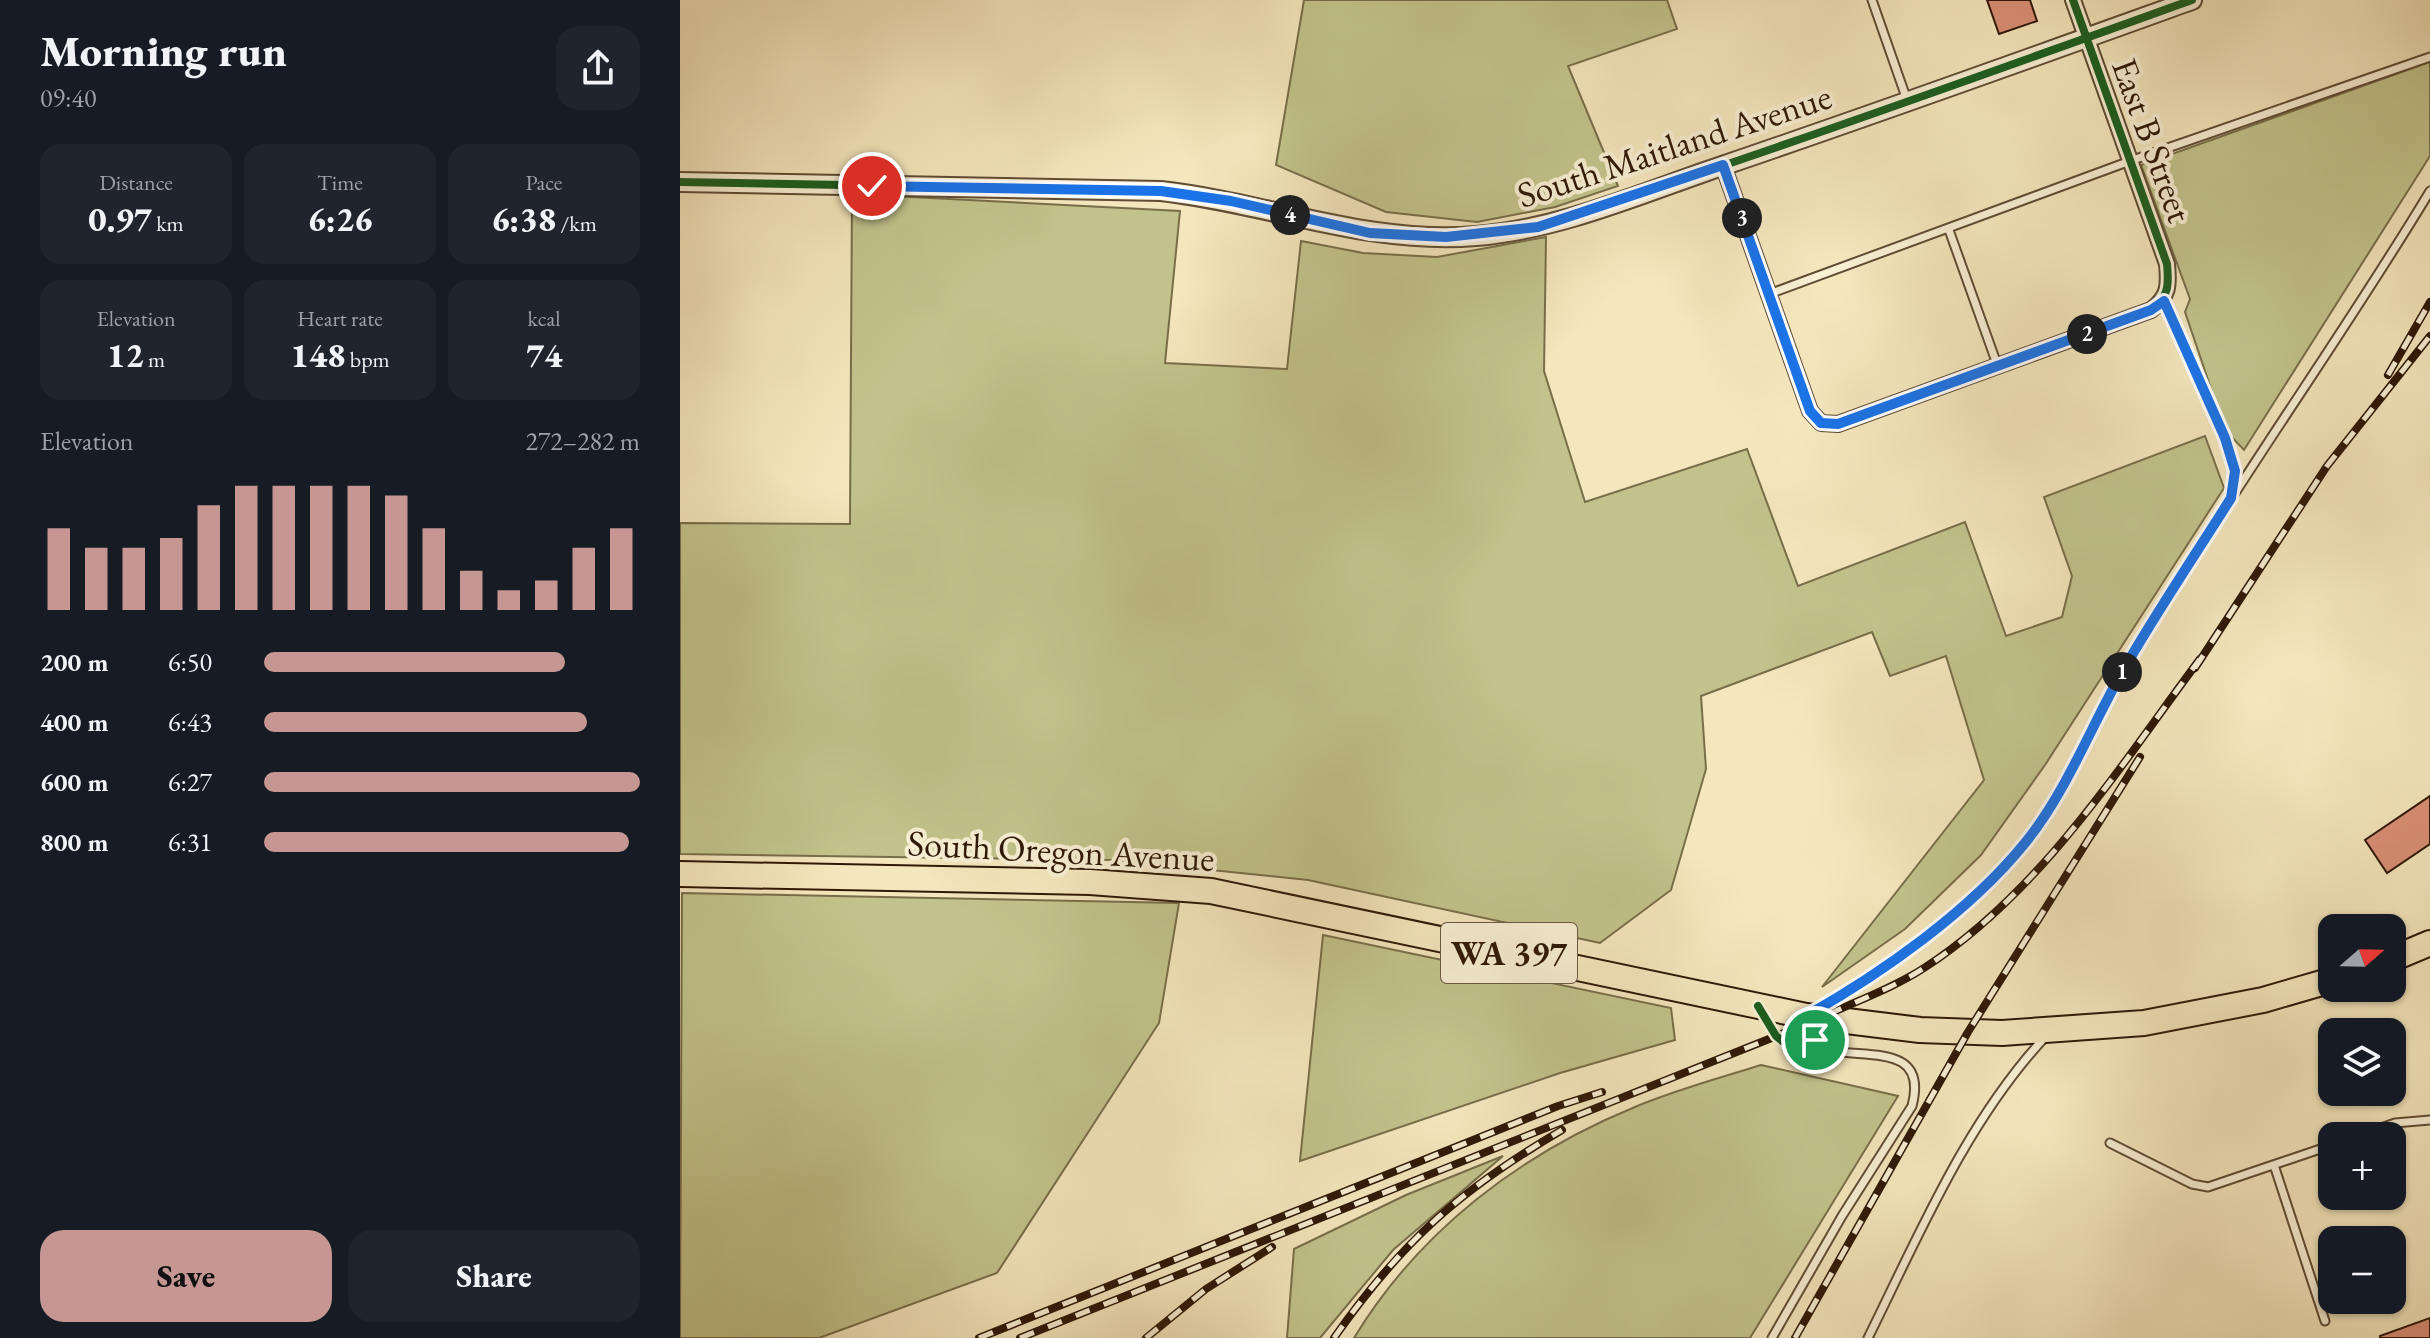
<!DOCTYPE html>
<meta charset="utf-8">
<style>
body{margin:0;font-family:"EB Garamond",serif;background:#20242c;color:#f1f3f6;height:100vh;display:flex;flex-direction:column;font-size:30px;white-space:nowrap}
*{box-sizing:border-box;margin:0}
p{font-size:26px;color:#9ea1a6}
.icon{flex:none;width:44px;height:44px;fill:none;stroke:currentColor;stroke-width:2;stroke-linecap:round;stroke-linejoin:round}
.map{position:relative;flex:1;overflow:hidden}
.panel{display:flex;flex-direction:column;background:#171b24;width:680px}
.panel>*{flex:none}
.needle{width:52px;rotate:70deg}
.tools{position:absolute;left:1638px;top:914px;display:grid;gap:16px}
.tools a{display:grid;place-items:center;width:88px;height:88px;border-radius:16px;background:#171b24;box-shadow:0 2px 6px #0004;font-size:40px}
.pin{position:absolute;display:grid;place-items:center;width:68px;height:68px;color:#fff;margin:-34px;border:4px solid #fff;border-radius:50%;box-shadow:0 2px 8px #0007}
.km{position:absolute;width:40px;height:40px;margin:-20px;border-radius:50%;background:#222;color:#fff;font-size:22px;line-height:40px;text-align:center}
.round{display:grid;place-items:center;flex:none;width:84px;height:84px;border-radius:24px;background:#20242c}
.overview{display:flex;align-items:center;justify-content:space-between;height:136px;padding:0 40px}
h1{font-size:44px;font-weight:800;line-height:60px}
.stats{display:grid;grid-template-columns:repeat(3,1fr);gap:12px;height:136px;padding:8px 40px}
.stats div{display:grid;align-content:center;border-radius:20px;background:#20242c;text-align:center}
.stats b{font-size:34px;font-weight:800}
.stats small{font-size:22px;font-weight:400}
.stats p{font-size:22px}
.chart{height:224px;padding:16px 40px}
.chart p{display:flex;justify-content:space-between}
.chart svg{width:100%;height:144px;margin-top:8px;stroke:#c59692;stroke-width:6}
.action{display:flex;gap:16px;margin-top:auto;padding:16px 40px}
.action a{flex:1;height:92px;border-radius:24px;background:#c59692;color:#111;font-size:32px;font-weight:800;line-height:92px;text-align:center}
.action a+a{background:#20242c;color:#f1f3f6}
ul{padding:0 40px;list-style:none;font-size:26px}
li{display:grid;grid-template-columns:128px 96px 1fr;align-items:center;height:60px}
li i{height:20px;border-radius:10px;background:#c59692}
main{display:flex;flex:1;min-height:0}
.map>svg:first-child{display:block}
.green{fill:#c2c38c;stroke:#786e4a;stroke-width:2}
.building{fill:#da9077;stroke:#2e1807;stroke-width:2}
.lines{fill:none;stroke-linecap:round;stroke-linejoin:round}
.service-casing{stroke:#604c34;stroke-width:11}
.minor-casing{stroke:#604c34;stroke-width:18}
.tertiary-casing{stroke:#604c34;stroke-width:22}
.primary-casing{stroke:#2e1807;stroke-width:28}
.service{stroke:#f8efd4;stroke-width:7}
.minor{stroke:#f8efd4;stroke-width:14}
.tertiary{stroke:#f8efd4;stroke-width:18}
.primary{stroke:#f4e6bd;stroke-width:24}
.rail-casing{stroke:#2e1807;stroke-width:8}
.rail{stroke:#f8efd4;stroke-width:5;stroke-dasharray:15;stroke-linecap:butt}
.cycleway-casing{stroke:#f8efd4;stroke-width:13}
.cycleway{stroke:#1b5e20;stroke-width:8}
.route-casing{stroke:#fff;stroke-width:16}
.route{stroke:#1a73e8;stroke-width:10}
.labels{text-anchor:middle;stroke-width:8;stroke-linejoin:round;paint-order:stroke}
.shield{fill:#f8efd4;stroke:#6b5844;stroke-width:2}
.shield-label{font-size:34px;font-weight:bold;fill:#2e1807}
.street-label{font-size:36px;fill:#2e1807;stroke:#f8efd4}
</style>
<main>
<section class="panel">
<div class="overview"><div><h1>Morning run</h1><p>09:40</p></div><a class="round"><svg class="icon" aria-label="share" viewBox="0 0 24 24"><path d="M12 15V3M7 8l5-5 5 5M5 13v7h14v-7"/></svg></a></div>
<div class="stats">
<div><p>Distance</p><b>0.97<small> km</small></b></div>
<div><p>Time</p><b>6:26</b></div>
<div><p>Pace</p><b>6:38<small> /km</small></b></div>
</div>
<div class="stats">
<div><p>Elevation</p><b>12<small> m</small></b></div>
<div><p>Heart rate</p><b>148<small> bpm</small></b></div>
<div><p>kcal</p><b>74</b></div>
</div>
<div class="chart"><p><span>Elevation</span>272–282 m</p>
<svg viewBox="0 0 160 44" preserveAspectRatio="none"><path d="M5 44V19M15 44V25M25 44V25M35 44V22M45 44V12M55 44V6M65 44V6M75 44V6M85 44V6M95 44V9M105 44V19M115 44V32M125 44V38M135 44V35M145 44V25M155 44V19"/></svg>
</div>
<ul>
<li><b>200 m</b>6:50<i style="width:80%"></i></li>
<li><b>400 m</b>6:43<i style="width:86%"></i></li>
<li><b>600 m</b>6:27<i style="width:100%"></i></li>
<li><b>800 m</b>6:31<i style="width:97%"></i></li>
</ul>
<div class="action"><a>Save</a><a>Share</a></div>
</section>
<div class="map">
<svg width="1750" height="1338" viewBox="0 0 1750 1338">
<rect width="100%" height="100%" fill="#f4e6bd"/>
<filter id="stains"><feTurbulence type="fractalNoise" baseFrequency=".0025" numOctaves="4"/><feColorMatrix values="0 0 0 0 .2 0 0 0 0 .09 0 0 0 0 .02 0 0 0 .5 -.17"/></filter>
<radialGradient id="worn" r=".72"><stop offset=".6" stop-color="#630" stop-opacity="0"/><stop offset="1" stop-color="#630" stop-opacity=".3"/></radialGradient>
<!-- green -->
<path class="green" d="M624,0H987L997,29L888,66L938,186L875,207L797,222L706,212L596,165Z
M1750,62V156L1564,450L1545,430L1505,312L1510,299L1461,165Z
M172,194L500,211L485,363L607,369L621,241L683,253L757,257L866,237L864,371L905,502L1067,449L1118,586L1285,522L1326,636L1382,617L1392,576L1364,497L1525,436L1544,488L1365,765L1301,855L1225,929L1142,987L1304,780L1266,656L1210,676L1192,632L1021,696L1026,769L991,890L920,943L628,880L434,860L0,854V523L170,524Z
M2,893L499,903L479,1023L317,1273L139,1338H0Z
M643,935L991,1008L995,1040L880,1073L620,1161Z
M1081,1065L1218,1096L1070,1338H674C739,1231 840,1154 955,1107C995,1090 1040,1078 1081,1065Z
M823,1156L713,1250L640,1338H607L614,1249L726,1195Z"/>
<!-- building -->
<path class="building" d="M1307,0H1350L1357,21L1319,34Z
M1750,796V844L1707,873L1685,840Z
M1750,1318V1338H1700V1336Z"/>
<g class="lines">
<!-- service casing -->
<g class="service-casing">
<path id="service" d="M1192,0L1227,100
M1269,230L1318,367
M1089,294L1450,161L1750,57
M1484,301L1545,438L1555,471L1551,496
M1136,1011C1204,972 1301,903 1347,840C1384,790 1410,731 1440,676C1466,629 1498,583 1527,537C1600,421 1679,309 1750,191
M1679,1136L1715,1123L1750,1120
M1430,1143L1512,1184L1528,1187L1652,1145
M1594,1165L1645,1321
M1092,1338L1162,1216L1232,1106C1249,1041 1182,1060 1144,1049L1137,1044L1128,1021
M1188,1338C1239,1235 1287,1120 1367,1035"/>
</g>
<!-- minor casing -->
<g class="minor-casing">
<path id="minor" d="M1043,165L1130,411L1141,423L1158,424L1471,310C1489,297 1489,285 1487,264L1393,0"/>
</g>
<!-- tertiary casing -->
<g class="tertiary-casing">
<path id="tertiary" d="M0,182L481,191C587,203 688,245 796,236C882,229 964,192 1045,165C1201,112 1356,56 1512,0"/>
</g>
<!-- primary casing -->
<g class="primary-casing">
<path id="primary" d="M0,874L410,882L531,891L1126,1016L1240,1030L1322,1033L1464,1023L1583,1000L1652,980
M1712,959L1750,943"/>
</g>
<!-- service -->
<use href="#service" class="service"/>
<!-- minor -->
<use href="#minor" class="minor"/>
<!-- tertiary -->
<use href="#tertiary" class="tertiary"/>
<!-- primary -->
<use href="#primary" class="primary"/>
<!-- rail casing -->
<g class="rail-casing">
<path id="rail" d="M1708,375L1750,302
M1515,668L1647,466L1750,336
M299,1338L878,1106L922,1092
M340,1338L1139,1019C1173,1002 1212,989 1244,968C1361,892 1438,769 1520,659
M466,1338L526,1289L592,1247
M654,1338C722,1241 780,1190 882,1130
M1115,1338L1288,1032L1460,757"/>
</g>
<!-- rail -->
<use href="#rail" class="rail"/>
<!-- cycleway casing -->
<g class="cycleway-casing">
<path id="cycleway" d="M1043,165L1130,411L1141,423L1158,424L1471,310C1489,297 1489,285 1487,264L1393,0
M0,182L481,191C587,203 688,245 796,236C882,229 964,192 1045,165C1201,112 1356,56 1512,0
M1078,1006L1096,1036L1106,1044L1157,1021"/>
</g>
<!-- cycleway -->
<use href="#cycleway" class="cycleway"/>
</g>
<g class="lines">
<!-- route casing -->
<g class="route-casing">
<path id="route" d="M192,186L481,191L551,201L690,233L766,237L858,227L1043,165L1130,411L1141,423L1158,424L1471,310L1484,301L1545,438L1555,471L1551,498C1514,557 1475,614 1441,674C1410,729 1385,794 1345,843C1289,912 1202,973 1126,1016L1135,1040"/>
</g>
<!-- route -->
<use href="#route" class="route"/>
</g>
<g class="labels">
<!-- shield labels -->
<rect class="shield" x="761" y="923" width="136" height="60" rx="6"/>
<g class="shield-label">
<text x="829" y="965">WA 397</text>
</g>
<!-- street labels -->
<g class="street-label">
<text transform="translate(1473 140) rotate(70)" y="13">East B Street</text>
<text transform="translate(994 145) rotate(-18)" y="13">South Maitland Avenue</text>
<text transform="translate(381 850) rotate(3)" y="13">South Oregon Avenue</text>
</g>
</g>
<rect width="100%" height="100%" filter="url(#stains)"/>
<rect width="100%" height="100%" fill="url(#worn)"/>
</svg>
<div class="tools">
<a><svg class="needle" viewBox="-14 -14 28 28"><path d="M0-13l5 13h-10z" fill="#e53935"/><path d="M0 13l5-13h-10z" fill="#9ea1a6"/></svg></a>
<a><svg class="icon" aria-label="layers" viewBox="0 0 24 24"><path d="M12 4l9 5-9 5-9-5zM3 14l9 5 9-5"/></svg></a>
<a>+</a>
<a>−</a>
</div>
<div class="pin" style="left:1135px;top:1040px;background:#1e9e55"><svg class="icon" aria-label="arrive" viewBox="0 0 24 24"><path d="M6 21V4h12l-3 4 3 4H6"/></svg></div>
<div class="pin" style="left:192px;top:186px;background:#d93025"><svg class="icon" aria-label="check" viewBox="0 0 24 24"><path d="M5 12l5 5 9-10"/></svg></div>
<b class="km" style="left:1442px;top:672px">1</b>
<b class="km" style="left:1407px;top:334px">2</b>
<b class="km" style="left:1062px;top:218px">3</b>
<b class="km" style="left:610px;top:215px">4</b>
</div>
</main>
